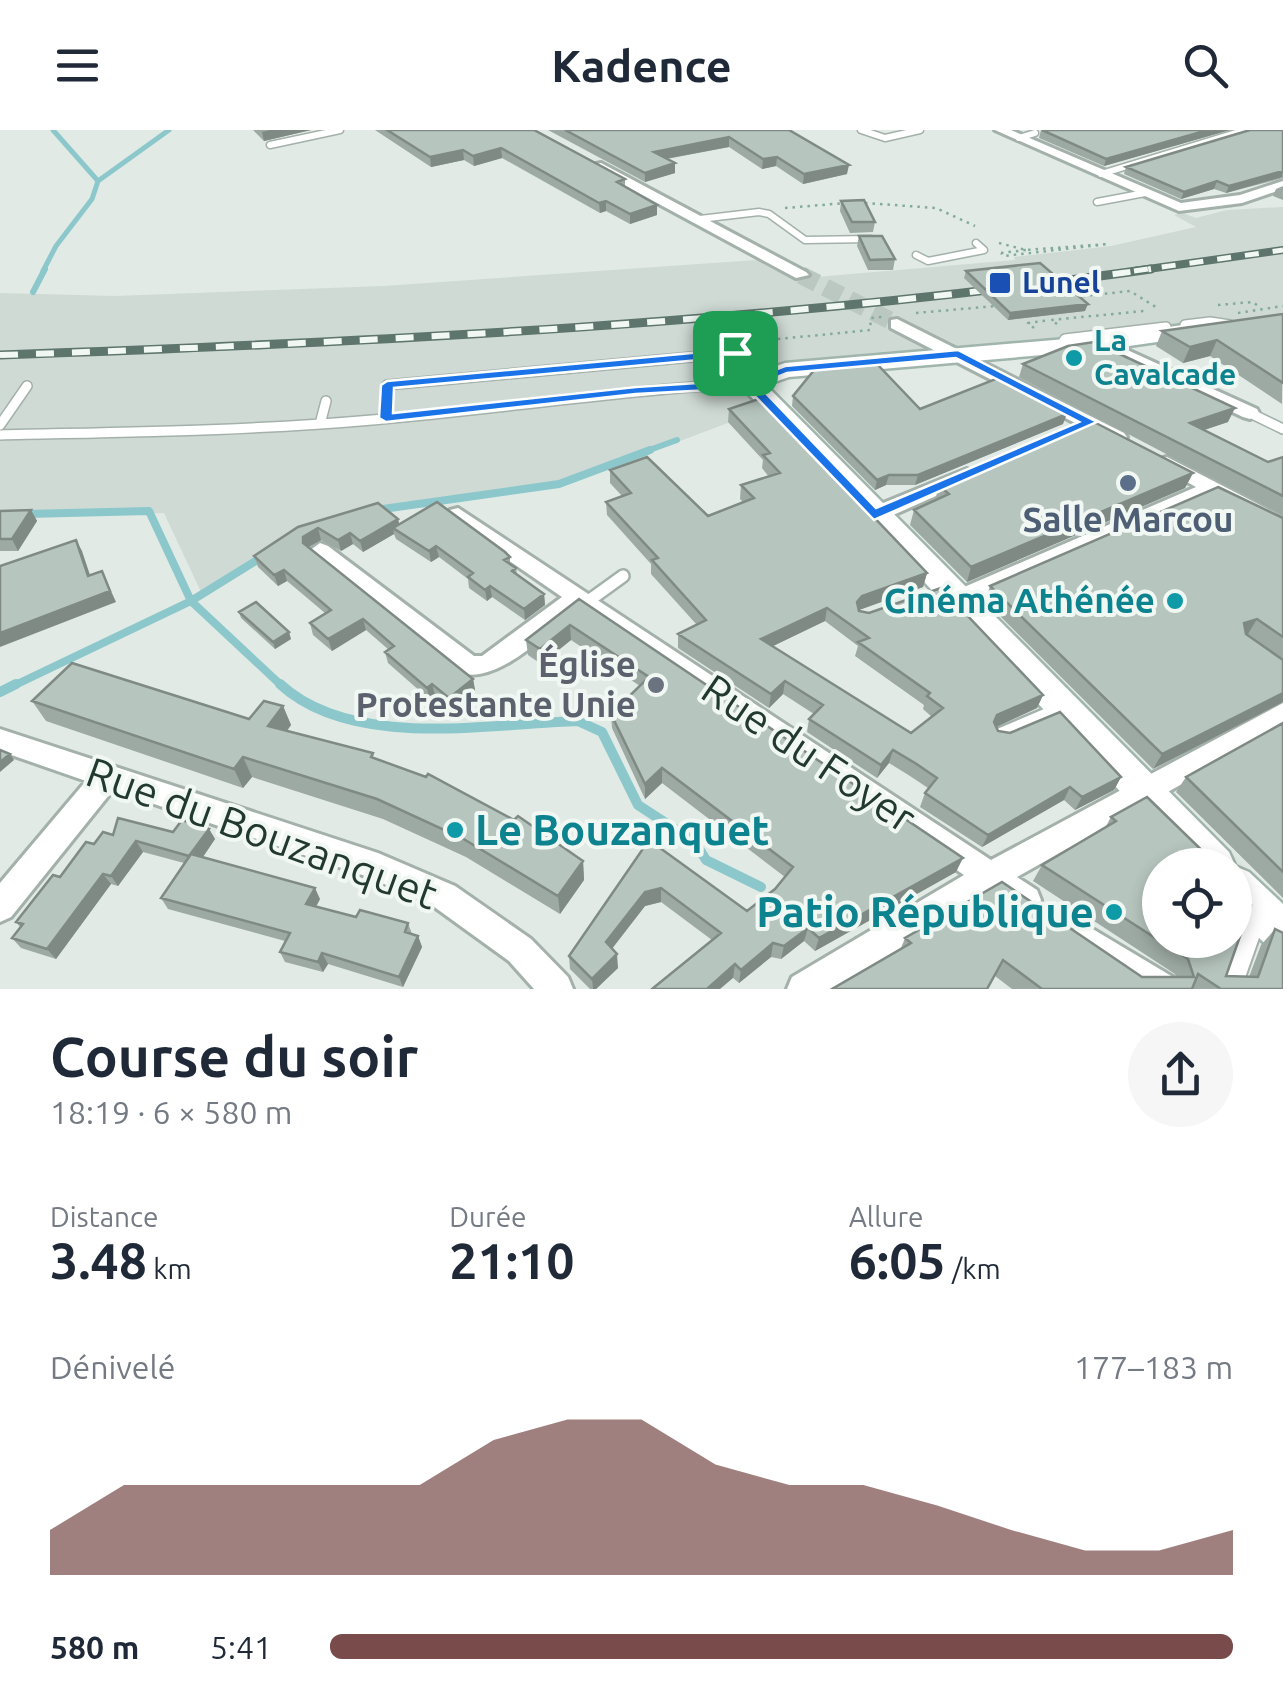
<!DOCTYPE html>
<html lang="fr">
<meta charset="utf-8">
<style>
body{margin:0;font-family:Ubuntu,sans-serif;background:#f6f6f7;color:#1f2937;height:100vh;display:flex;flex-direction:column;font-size:38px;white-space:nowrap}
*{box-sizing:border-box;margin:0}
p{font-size:32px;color:#747a83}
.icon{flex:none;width:55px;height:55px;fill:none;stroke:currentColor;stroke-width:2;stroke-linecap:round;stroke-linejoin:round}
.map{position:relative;height:859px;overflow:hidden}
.details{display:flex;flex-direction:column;background:#fff;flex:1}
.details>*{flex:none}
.controls{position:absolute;left:1142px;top:718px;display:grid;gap:20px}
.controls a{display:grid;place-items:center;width:110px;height:110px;border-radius:50%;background:#fff;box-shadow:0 5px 15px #0003;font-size:50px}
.pin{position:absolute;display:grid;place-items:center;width:85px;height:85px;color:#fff;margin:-42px;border-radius:20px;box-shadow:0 5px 15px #0006}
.round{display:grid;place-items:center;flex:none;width:105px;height:105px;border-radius:52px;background:#f6f6f7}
.summary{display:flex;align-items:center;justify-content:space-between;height:170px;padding:0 50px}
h1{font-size:55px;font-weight:700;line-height:75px}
.figures{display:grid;grid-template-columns:repeat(3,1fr);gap:15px;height:170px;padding:10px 50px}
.figures div{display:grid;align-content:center}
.figures b{font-size:50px;font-weight:700}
.figures small{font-size:28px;font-weight:400}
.figures p{font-size:28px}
.chart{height:280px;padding:20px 50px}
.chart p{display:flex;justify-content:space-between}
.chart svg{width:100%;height:180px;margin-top:10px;fill:#794b4a;opacity:.7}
ul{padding:0 50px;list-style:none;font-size:32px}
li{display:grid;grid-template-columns:160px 120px 1fr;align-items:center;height:75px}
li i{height:25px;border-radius:12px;background:#794b4a}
header{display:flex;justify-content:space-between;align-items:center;height:130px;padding:0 50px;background:#fff;font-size:45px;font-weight:700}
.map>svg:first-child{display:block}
.built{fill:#cfdad4}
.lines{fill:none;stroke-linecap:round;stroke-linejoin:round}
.stream-far3{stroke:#8cc8cb;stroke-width:5}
.stream-far2{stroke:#8cc8cb;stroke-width:6}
.stream-far1{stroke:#8cc8cb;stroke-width:8}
.stream{stroke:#8cc8cb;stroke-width:10}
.minor-tunnel{stroke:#bbc7c1;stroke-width:18;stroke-dasharray:18 9;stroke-linecap:butt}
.service-far3-casing{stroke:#a4b1ab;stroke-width:9}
.service-far2-casing{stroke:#a4b1ab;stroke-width:12}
.service-far1-casing{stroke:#a4b1ab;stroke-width:16}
.service-casing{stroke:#a4b1ab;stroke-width:20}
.pedestrian-casing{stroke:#a4b1ab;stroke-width:4}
.minor-casing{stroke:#a4b1ab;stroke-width:6}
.secondary-casing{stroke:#a0b5ac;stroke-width:5}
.path{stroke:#83ab9b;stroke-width:2.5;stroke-dasharray:2.5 5;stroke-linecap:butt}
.service-far3{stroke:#fff;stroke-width:6}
.service-far2{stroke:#fff;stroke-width:9}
.service-far1{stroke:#fff;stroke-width:11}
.service{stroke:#fff;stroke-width:15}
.pedestrian{fill:#fff;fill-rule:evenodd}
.minor{fill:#fff;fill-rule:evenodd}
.secondary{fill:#fff;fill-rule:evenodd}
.rail-far1-casing{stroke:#5d756c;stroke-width:8}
.rail-casing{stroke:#5d756c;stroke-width:9}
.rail-far1{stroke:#f1f7f3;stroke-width:5;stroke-dasharray:14;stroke-linecap:butt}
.rail{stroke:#f1f7f3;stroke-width:6;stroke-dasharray:18;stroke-linecap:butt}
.wall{fill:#9da9a3;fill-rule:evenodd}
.shaded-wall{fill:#7f8a85}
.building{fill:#b6c5be;stroke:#7f8a85;stroke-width:2.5;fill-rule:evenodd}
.route{fill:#1a73e8;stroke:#fff;stroke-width:2.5;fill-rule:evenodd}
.transit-dot{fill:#1a4fb4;stroke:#f1f7f3;stroke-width:4}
.culture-dot{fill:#0f9aa8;stroke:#f1f7f3;stroke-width:4}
.service-dot{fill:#5c6f8a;stroke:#f1f7f3;stroke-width:4}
.worship-dot{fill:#6b7280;stroke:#f1f7f3;stroke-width:4}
.labels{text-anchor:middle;stroke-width:8;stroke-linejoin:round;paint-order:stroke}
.far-transit-label{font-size:30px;font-weight:bold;fill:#164399;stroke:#f1f7f3;text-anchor:start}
.far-culture-label{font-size:30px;font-weight:bold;fill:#0d838f;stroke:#f1f7f3;text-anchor:start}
.service-label{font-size:35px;font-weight:bold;fill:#4e5e75;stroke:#f1f7f3}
.culture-label{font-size:35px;font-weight:bold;fill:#0d838f;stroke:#f1f7f3;text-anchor:end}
.worship-label{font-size:35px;font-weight:bold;fill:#5b616d;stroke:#f1f7f3;text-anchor:end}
.near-street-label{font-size:42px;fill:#223931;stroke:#f1f7f3}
.near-culture-label{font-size:42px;font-weight:bold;fill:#0d838f;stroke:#f1f7f3;text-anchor:start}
</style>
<header><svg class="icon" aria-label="menu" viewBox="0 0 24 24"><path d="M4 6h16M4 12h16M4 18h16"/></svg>Kadence<svg class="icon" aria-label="search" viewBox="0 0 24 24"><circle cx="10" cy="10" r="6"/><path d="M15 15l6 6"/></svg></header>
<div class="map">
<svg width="1283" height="859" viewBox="0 0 1283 859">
<rect width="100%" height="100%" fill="#e1eae5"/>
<!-- built -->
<path class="built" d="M1283,77V188L759,239L745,261L762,280L564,355L463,366L359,388L277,421L202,464L164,383L0,386V163L115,166L384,156L756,130L793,149L1015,130L1014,127L1111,116L1196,97L1174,85L1183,83L1196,88L1227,80Z"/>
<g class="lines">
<!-- stream-far3 -->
<path class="stream-far3" d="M53,0L98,51
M43,141L56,116L92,69L98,51L169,0"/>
<!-- stream-far2 -->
<path class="stream-far2" d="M33,162L45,139
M644,322L677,310"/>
<!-- stream-far1 -->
<path class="stream-far1" d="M376,380L559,354L650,320
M27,384L149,381L191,471L283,557
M11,557L191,471L262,427"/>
<!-- stream -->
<path class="stream" d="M280,554C351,620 488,594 578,591L602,602L638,675L695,712L706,730L761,757
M0,562L16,554"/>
<!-- minor-tunnel -->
<path class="minor-tunnel" d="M801,145L897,194"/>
<!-- service-far3 casing -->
<g class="service-far3-casing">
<path id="service-far3" d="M861,0L885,8L920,0
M1019,8L1035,3
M270,15L340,0
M1101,44L1246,0
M1097,72L1145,63
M700,89L759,82L769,84L805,110L871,109
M916,125L928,131L984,120L976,113"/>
</g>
<!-- service-far2 casing -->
<g class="service-far2-casing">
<path id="service-far2" d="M1185,195L1210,192L1230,195
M1060,217L1065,209L1166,197
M1250,283L1283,299
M320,294L326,271
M0,295L27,256
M0,305C124,302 248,301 372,290C498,279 623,260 750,253L735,223L387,255L386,288"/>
</g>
<!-- service-far1 casing -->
<g class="service-far1-casing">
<path id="service-far1" d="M587,472L623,446"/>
</g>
<!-- service casing -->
<g class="service-casing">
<path id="service" d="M1000,606L1061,580"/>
</g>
<!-- pedestrian casing -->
<g class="pedestrian-casing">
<path id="pedestrian" d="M1261,770L1270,774L1273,782L1261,802L1241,859H1215C1224,834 1237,780 1261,770Z"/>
</g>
<!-- minor casing -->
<g class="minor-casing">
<path id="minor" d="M995,0H1011L1181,73L1240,65L1283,51V59L1242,73L1179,81Z
M601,33L806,142L809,145L796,148L596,40V34Z
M897,189L1124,303L1127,307L1124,311H1110L891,198V190Z
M1101,208L1257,279L1259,283L1250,289L1243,287L1095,217L1092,213Z
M1167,327L1283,387V403L1212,366L964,476H948L944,470L948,464L1196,357L1160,337L1157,333L1160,329Z
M967,339L977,345L974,349L882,390H866L863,385L866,380Z
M458,378L991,730L1283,573V597L1017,747L1037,760L1041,770L1037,780L1026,785L990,763L835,859H787L792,847L964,745L579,479C549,501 498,555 460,543L309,421L320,413L328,416L474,526H482L562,467L450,390L447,385L450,380Z
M0,599L378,723L455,756L531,809L568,847L573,859H534L509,831L433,776L371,748L113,660L11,787L0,792V753L86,651L0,621Z
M1086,795L1173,847L1178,859H1132L1075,821L1070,810L1075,799Z"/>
</g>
<!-- secondary casing -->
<g class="secondary-casing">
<path id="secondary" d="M1198,193L1209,200L1206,205L1101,220L789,247L766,255L1229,722L1235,735H1189L738,253L741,248L785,233L1101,206Z
M1235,736L1249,742L1283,774V823L1268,817L1235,783Z"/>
</g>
<!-- path -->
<path class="path" d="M865,73L936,78L975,96
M785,78L846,73
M999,113L1026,120L1108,114L1004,126L1001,123
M1001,123L1026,120
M1075,167L1130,161L1159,179
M1218,175L1253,172L1261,178
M916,183L996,176
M1238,183L1283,176
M1057,194L1051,190L1144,181
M1034,198L1028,193L1050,190
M748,212L870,200L871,188L882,187"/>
<!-- service-far3 -->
<use href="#service-far3" class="service-far3"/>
<!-- service-far2 -->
<use href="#service-far2" class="service-far2"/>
<!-- service-far1 -->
<use href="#service-far1" class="service-far1"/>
<!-- service -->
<use href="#service" class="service"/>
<!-- pedestrian -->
<use href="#pedestrian" class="pedestrian"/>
<!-- minor -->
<use href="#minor" class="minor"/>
<!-- secondary -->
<use href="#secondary" class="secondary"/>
<!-- rail-far1 casing -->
<g class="rail-far1-casing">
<path id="rail-far1" d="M1134,141L1283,120"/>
</g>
<!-- rail casing -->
<g class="rail-casing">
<path id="rail" d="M0,225C384,212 770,193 1151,139"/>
</g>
<!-- rail-far1 -->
<use href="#rail-far1" class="rail-far1"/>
<!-- rail -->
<use href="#rail" class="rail"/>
</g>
<!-- wall -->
<path class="wall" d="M253,0H311L264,11Z
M375,0H534L625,49V57L657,85L630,94L606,81L600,83L502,28L474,36L464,30L431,37Z
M548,0H789L847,44L803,54L776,36L762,39L729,17L667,29L675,43L645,52Z
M1041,0H1230L1104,36L1039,8Z
M1283,0V48L1226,63L1214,59L1181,69L1124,44L1126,37Z
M1283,56V70L1273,66L1276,59Z
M841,71L875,92L873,102L850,103L840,81Z
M859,106L895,129L893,140H868L857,116Z
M966,141L1085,181L1008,190L964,148Z
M1283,184L1282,274L1210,226L1183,233L1156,216L1162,201Z
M1023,234L1228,292L1204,300L1268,332L1283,327V385L1019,247Z
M793,266L920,279L1063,294L915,355H886L875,360L792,276Z
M729,279L927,443L923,457L859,480V481L1043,565L1037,578L996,597L998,601L1121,647L1114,660L1075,680L1064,670L982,717L920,677L925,663L928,658L910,646L889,633L877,648L807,602L809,589L814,584L783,564L769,578L678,518V504L697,495L651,444V434L607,385L606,372L622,366L610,353V340L708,386L743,372L740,369L741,355L769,347L762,338L763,330L728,292ZM825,491L858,516L855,526L924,575L923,579L932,587L911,603L772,516Z
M1193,343L1185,358L967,452L910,395L914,380L935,370L939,356Z
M31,380L37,391L18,421H0V381Z
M1283,388V529L1246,504L1153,639L985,471L990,456Z
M398,389L399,394L510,427V434L516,438L517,444L544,464L545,475L525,490L492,467L487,471L469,458L468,449L439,427L431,432L396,409L394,404L363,422L353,414L341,421L321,410L308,417L473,549L475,560L452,579L435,565L429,569L388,533L385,522L389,520L366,500L332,521L313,505L310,493L325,483L287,451L278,456L258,437L254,426L298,397Z
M579,469L956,742L815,821L804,811L781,829L771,827L739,853L733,848L712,810L661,772L645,776L612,819L618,838L596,859H590L570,839L569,826L649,710L747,781L775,759L785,747L662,653L645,669L612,598L611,584L640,556L571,510L541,534L528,525L526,510Z
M239,482L291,509L275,519L241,488Z
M32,571L249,589L283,576L291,595L287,601L373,623L374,628L583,731L584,750L560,784L466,727L383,689L252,647L243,658L46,591Z
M1283,593V768L1176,662L1186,647Z
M1147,667L1226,846L1249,847L1261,815L1275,799L1283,859H1012L995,846L901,818L905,808L1142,847H1176L1175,844L1033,751L1042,735L1105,698L1111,687Z
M209,699L215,709L203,727L320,769L316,777L356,787L408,793L412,804L418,806L422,817L403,857L328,834L323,842L285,832L280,822L285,811L168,779L161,768L184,733L143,722L118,756L111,754L56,829L21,818L12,808L20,797L16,792L94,714L173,702Z"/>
<!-- shaded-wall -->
<path class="shaded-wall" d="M270,0H311L264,11L262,2Z
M1208,0H1230L1104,36L1106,29Z
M729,7V17L653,31L654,22Z
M501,18L502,28L474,36L473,26Z
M463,20L464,30L431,37L430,27Z
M777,27L776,36L762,39L763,29Z
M675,33V43L645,52V43Z
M849,35L847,44L803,54L804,44Z
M1283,41L1282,47L1226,63L1229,56Z
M1217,51L1214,59L1181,69L1184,62Z
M606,71V81L600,83L599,73Z
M657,75V85L630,94V84Z
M1088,174L1085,181L1008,190L1010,183Z
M1217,210L1210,226L1183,233L1190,217Z
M1235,278L1228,292L1183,307L1190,293Z
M1067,284L1063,294L915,355L918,345Z
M1193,343L1185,358L967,452L971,437Z
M889,345L886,355L875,360L877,350Z
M31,380L37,391L18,421L12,409Z
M398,389L401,401L393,398L394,404L363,422L360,411Z
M318,398L321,410L307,418L303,413V407Z
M350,403L353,414L341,421L338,410Z
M76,410L82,421L94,457L88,446Z
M436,416L439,427L431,432L429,421Z
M284,440L287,451L278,456L274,445Z
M102,441L116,472L0,517V503Z
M927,443L923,457L859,480L857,472L862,466Z
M490,456L492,467L487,471L485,460Z
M544,464L545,475L525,490L524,479Z
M827,478L825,491L759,523L761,509Z
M363,489L366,500L332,521L328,509Z
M1257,489L1248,504L1235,508L1244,493Z
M570,495L571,510L541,534L540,519Z
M289,502L291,509L275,519L273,512Z
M473,549L475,560L452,579L449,568Z
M785,551L783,564L769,578L771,564Z
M432,554L435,565L429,569L427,558Z
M1283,563V572L1153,639L1162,624Z
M1043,565L1037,578L992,599L997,585Z
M283,576L291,595L276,615L268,596Z
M893,620L889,633L877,648L881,635Z
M10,624L14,630L0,642V632Z
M243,627L252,647L243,658L234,639Z
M662,638V653L645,669V654Z
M1121,647L1114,660L1075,680L1082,667Z
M1070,657L1064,670L982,717L988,705Z
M209,699L215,709L196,737L190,727Z
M136,711L143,722L118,756L111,746Z
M963,728L956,742L815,821L819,808Z
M583,731L584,750L560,784L558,766Z
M103,744L111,754L56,829L47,819Z
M315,758L320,769L311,785L306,774Z
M661,758V772L645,776L606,826V812L645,762Z
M808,798L804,811L781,829L784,816Z
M418,806L422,817L403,857L399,847Z
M773,813L771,827L739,853L741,840Z
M322,823L328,834L323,842L318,832Z
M617,824L618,838L596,859H593L592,849Z
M735,834L733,848L720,859H707Z"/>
<!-- building -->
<path class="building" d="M387,0H534L625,49L617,52L657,75L630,84L606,71L599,73L501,18L473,26L463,20L430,27Z
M565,0H789L849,35L804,44L777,27L763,29L729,7L654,22L675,33L645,43Z
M1042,0H1208L1106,29Z
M1250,0H1283V41L1229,56L1217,51L1184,62L1126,37Z
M864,70L875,92H852L841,71Z
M859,106H882L895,129L870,130Z
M1040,133L1088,174L1010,183L966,141Z
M1283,184V253L1217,210L1190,217L1162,201Z
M1094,212L1235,278L1190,293L1268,332L1283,327V366L1023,234L1068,216Z
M877,234L920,279L998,248L1067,284L918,345H889L877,350L793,266L815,239Z
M759,269L769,277L927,443L862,466L857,472L859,481L869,483L941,458L1043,565L997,585L994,592L998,601L1010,603L1060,582L1121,647L1082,667L1070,657L988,705L925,663L937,648L915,633L893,620L881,635L809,589L823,575L785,551L771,564L678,504L706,490L652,430L658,428L606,372L631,363L610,340L647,327L708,386L754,368L741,355L780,343L763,325L770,323L729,279ZM827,478L869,508L858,512L930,563L927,566L943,578L911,603L761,509Z
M1092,291L1193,343L971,437L914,380L949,364L939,356Z
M1218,357L1283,388V507L1257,489L1244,493L1246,504L1283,530V563L1162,624L990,456Z
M437,372L505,422L510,427L504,430L516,438L512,441L544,464L524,479L490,456L485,460L468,447L473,443L436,416L429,421L393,398Z
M378,373L398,389L360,411L350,403L338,410L318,398L303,407V413L473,549L449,568L432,554L427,558L385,522L394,516L363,489L328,509L310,493L331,480L284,440L274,445L254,426L298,397Z
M31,380L12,409H0V381Z
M76,410L88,446L102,441L110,461L0,503V436Z
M579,469L963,728L819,808L808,798L784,816L773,813L741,840L735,834L707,859H652L721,803L661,758L645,762L606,812L617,824L592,849L569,826L649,710L747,781L775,759L793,737L662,638L645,654L611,584L649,547L570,495L540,519L526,510Z
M256,472L289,502L273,512L239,482Z
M72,533L249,589L264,571L283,576L268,596L373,623L371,627L426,647L428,644L514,690L518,686L583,731L558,766L462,708L377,669L243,627L234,639L32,571Z
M1283,593V742L1186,647Z
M0,620L10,624L0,632Z
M1147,667L1217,735H1160V810H1235V752L1245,762L1251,775L1226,846L1258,847L1275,799L1283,803V859H1221L1198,844L1192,859H1042L1003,830L987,859H832L911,813L905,808L1002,752L1142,847H1194L1188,829L1042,735L1116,691L1111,687Z
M118,688L173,702L182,690L209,699L189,726L136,711L111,746L103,744L47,819L12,808L23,794L16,792L53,745L60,747L86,712L94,714L103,702L113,705Z
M191,724L315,758L306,774L356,787L360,780L408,793L405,802L418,806L399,847L322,823L318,832L280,822L290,803L161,768Z"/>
<!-- route -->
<path class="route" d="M735,219L741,223L754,248L785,236L958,220L1097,292L874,390L747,258L636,264L386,292L379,288L381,255L387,251ZM731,227L742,250L636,257L393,283L394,258ZM956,228L1079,292L876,378L758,255L787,243Z"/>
<!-- markers -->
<rect class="transit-dot" x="988" y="141" width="24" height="24" rx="5"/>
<g class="culture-dot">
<circle cx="1074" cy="228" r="10"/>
<circle cx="1175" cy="471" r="10"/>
<circle cx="455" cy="700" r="10"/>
<circle cx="1114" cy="782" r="10"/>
</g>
<circle class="service-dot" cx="1128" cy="353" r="10"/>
<circle class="worship-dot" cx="656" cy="555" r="10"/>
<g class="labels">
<!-- far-transit labels -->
<g class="far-transit-label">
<text x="1022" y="163">Lunel</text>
</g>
<!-- far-culture labels -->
<g class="far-culture-label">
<text x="1094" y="221">La<tspan x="1094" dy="34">Cavalcade</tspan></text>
</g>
<!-- service labels -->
<g class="service-label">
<text x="1128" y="402">Salle Marcou</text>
</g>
<!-- culture labels -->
<g class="culture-label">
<text x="1155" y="483">Cinéma Athénée</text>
</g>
<!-- worship labels -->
<g class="worship-label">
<text x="636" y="547">Église<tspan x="636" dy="40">Protestante Unie</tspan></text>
</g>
<!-- near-street labels -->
<g class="near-street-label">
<text transform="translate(809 623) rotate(34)" y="15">Rue du Foyer</text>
<text transform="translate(262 703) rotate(20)" y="15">Rue du Bouzanquet</text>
</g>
<!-- near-culture labels -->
<g class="near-culture-label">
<text x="475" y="715">Le Bouzanquet</text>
<text x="1094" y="797" text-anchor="end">Patio République</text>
</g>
</g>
</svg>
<div class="controls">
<a><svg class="icon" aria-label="locate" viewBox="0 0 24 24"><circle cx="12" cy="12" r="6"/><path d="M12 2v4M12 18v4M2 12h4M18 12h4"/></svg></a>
</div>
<div class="pin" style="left:735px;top:223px;background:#1e9e55"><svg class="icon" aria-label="arrive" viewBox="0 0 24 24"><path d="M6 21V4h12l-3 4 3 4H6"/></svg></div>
</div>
<section class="details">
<div class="summary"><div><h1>Course du soir</h1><p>18:19 · 6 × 580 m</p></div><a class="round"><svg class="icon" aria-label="share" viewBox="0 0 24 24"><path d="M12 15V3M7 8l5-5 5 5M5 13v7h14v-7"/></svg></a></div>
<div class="figures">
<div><p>Distance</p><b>3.48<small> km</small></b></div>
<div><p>Durée</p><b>21:10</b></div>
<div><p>Allure</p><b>6:05<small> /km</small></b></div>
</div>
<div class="chart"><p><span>Dénivelé</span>177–183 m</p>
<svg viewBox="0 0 160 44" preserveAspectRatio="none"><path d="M0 44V33L10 22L20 22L30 22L40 22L50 22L60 11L70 6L80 6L90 17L100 22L110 22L120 27L130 33L140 38L150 38L160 33V44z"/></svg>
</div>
<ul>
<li><b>580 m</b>5:41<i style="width:100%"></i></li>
</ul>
</section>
